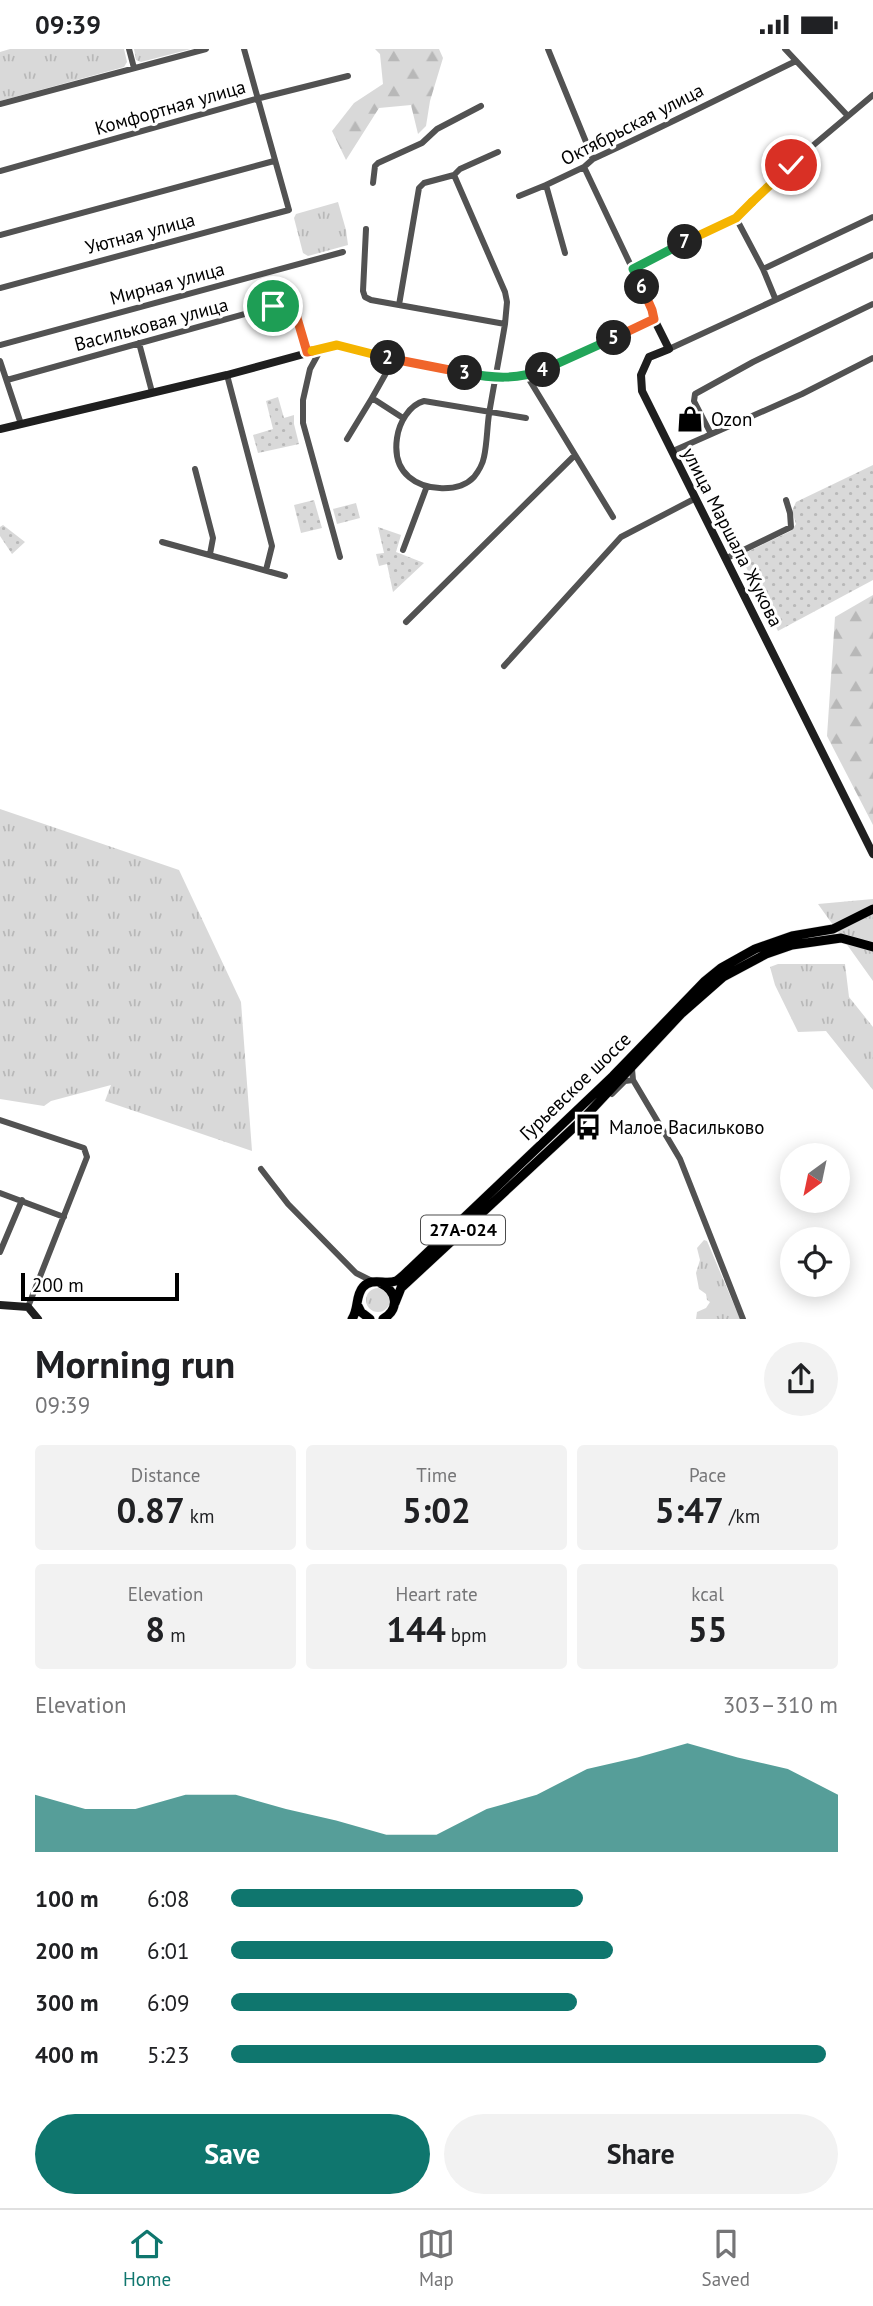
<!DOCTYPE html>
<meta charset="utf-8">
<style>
body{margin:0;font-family:"PT Sans",sans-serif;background:#f2f2f2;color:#202124;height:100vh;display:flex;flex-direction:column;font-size:26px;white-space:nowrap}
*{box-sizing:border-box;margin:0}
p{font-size:23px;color:#757577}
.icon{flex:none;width:38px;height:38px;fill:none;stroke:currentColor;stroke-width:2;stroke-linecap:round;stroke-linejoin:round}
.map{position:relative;height:1270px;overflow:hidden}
.sheet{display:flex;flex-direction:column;background:#fff;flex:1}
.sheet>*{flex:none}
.needle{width:46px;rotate:213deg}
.buttons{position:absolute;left:780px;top:1094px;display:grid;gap:14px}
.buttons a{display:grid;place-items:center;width:70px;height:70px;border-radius:50%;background:#fff;box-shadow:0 4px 18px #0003;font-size:35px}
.scale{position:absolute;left:21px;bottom:18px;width:158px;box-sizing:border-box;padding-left:7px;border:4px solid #000;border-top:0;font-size:19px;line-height:24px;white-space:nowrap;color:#000;-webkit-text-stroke:5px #fff;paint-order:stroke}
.pin{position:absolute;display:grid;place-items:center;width:60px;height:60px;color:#fff;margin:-30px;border:4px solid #fff;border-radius:50%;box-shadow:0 2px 7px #0007}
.km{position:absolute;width:35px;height:35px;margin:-18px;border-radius:50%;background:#222;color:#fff;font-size:19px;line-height:35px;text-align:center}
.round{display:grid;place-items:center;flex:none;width:74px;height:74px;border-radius:37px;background:#f2f2f2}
.head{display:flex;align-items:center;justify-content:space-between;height:119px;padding:0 35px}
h1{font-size:38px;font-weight:700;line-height:52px}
.figures{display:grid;grid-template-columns:repeat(3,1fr);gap:10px;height:119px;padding:7px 35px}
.figures div{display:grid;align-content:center;border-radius:7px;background:#f2f2f2;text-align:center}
.figures b{font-size:35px;font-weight:700}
.figures small{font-size:19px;font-weight:400}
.figures p{font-size:19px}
.chart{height:196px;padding:14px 35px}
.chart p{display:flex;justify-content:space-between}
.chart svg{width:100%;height:126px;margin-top:7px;fill:#0f766e;opacity:.7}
.primary-button{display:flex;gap:14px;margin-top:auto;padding:14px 35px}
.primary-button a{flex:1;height:80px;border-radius:42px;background:#0f766e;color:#fff;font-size:28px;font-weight:700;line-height:80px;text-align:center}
.primary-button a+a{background:#f2f2f2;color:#202124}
ul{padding:0 35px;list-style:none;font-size:23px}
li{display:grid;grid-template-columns:112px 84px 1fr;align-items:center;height:52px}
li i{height:18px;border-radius:9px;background:#0f766e}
.status{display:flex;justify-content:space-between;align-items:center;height:49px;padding:0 35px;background:#fff;direction:ltr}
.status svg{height:19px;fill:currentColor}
.tab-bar{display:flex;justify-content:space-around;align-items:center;height:98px;border-top:2px solid #e0e0e0;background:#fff;font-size:19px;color:#757577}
.tab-bar a{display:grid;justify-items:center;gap:4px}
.tab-bar .selected{color:#0f766e}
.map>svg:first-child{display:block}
.grass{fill:url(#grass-tufts)}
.forest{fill:url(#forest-firs)}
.garden{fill:url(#garden-dots)}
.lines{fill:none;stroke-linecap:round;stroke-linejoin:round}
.primary-casing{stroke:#dbdbdb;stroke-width:10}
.street{stroke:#525252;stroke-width:6}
.secondary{stroke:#1f1f1f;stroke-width:8}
.primary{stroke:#000;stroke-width:9}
.split-1-casing{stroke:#fff;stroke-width:14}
.split-2-casing{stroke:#fff;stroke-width:14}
.split-3-casing{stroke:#fff;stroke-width:14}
.split-4-casing{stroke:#fff;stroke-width:14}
.split-5-casing{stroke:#fff;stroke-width:14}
.split-6-casing{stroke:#fff;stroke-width:14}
.split-7-casing{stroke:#fff;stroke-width:14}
.split-8-casing{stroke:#fff;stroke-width:14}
.split-9-casing{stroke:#fff;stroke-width:14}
.split-1{stroke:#f0652b;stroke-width:9}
.split-2{stroke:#f5b400;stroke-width:9}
.split-3{stroke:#f0652b;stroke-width:9}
.split-4{stroke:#22a559;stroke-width:9}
.split-5{stroke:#22a559;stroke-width:9}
.split-6{stroke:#f0652b;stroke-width:9}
.split-7{stroke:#22a559;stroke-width:9}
.split-8{stroke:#f5b400;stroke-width:9}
.split-9{stroke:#f5b400;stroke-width:9}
.labels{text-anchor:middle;stroke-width:6;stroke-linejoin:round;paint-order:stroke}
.shield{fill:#fff;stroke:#4c4c4c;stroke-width:2}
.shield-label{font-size:18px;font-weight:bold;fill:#000}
.street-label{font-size:19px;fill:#000;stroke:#fff}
.poi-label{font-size:19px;fill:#000;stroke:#fff;text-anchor:start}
</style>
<div class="status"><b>09:39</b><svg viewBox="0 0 49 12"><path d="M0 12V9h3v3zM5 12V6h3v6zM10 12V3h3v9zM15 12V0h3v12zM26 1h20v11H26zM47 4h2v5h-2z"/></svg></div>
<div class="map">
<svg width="873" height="1270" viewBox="0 0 873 1270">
<defs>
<pattern id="grass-tufts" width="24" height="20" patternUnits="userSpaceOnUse" patternTransform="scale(1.75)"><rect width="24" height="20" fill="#d9d9d9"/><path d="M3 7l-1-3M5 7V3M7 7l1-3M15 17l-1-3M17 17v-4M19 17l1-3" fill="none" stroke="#b8b8b8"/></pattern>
<pattern id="forest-firs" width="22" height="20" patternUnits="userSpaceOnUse" patternTransform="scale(1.75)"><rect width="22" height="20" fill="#d9d9d9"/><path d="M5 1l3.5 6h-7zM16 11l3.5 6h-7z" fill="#b8b8b8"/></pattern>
<pattern id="garden-dots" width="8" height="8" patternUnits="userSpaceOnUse" patternTransform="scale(1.75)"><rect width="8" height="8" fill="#d9d9d9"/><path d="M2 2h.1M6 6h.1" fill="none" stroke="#b8b8b8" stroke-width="1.8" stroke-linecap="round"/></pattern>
</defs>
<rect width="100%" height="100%" fill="#fff"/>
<!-- grass -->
<path class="grass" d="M10,0H124L127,13L124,18L0,52V3Z
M134,0H191L141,13L136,11Z
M338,153L346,181L348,196L308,207L303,204L294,169L296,165Z
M0,760L179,821L241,953L252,1102L105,1052L111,1036L51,1052L44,1057L0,1050Z
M873,850V932L818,855Z
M778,915H845L849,948L873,978V1041L826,982L798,983L775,936L770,918Z
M704,1191L707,1192L740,1270H696L697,1263L706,1259L710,1253L707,1251L706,1245L699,1240L696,1224L700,1211L697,1199Z
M366 1251a12 12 0 1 1 24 0a12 12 0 1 1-24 0Z"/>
<!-- forest -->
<path class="forest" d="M375,0H439L443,9L430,52L426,77L418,85L411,56L379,59L346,111L332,82L354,54L383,35L380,5Z
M873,546V776L827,687L835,568Z"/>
<!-- garden -->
<path class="garden" d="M278,348L284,369L294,366V375L299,395L258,404L253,386L273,380L266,352Z
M873,416V531L778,582L743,512L747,503L791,482L796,475L792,462L796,453Z
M314,451L322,479L301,484L294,456Z
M356,454L360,469L337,475L333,460Z
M3,476L25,493L12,505L0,487V478Z
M378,478L401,486L396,503L424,514L393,543L387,515L379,517L376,505L384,504Z"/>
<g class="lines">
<!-- primary casing -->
<g class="primary-casing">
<path id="primary" d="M380,1234C397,1242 400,1260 383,1270
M395,1254L401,1239L582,1071L682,964L723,928L766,905L792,896L841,889L873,898
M358,1257L361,1263L370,1270
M352,1270C359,1260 355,1247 363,1238C372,1228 385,1236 396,1232C401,1229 405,1225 409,1221L613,1027L705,932L721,919L755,900L792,887L833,880L873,860"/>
</g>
<!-- street -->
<path class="street" d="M129,0L134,19
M548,0L593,110
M785,0L847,66
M0,55L206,0
M498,103L460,120L454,126L505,243L507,253L505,275
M584,118L652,261L654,270
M0,122L256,50L348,27
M373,134L375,117L378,114L422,94L437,80L481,57
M519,147L546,136
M736,169L763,220L775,249
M366,180L363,242L365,248L371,251L505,275C500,305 494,335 489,365C487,379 487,395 484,408C483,414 478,423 474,428C459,444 425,442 409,428C397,418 395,403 397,389C399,374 409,356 424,352L526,369
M0,186L274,112
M565,204L546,136L584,118L593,110C661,79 728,45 796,12
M633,220L736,169L791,115L873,46
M763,220L873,168
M0,239L289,161L244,0
M399,256L419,139L424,134L454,126
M139,294L152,343
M0,296L343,203
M321,300L310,320L303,351V374L340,508
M669,300L873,206
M394,310L372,349L403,369
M0,312L21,375
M227,326L272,497L266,521
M527,327L613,468
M7,331L292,252L307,303
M711,385L694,352L695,345L753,313L873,255
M347,390L372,349
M673,402L802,345L873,309
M195,420L213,489L210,505
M162,493L285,527
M403,501L427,437
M727,509L791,478L790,464L786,451
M406,573L575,406
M504,617L621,488L696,449
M632,1020L633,1031L680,1110L743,1270
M612,1045L625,1032L633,1031
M0,1071L84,1099L87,1108L28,1258
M261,1120L288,1155L356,1224L372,1232
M0,1144L64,1168
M0,1203L22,1151"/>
<!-- secondary -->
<path class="secondary" d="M0,380L227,326L337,296L394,310L472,325L496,328L527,327L554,317L654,270L669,300L649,308L641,326L642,342L873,805
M0,1256L28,1258L38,1270"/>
<!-- primary -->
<use href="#primary" class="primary"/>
</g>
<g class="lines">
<!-- split-1 casing -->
<g class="split-1-casing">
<path id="split-1" d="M273,257L292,252L307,303L312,302"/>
</g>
<!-- split-2 casing -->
<g class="split-2-casing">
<path id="split-2" d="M312,302L337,296L388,309"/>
</g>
<!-- split-3 casing -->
<g class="split-3-casing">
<path id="split-3" d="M388,309L465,324"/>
</g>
<!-- split-4 casing -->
<g class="split-4-casing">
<path id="split-4" d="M465,324C492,329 517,331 543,321"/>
</g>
<!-- split-5 casing -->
<g class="split-5-casing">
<path id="split-5" d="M543,321L614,289"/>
</g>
<!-- split-6 casing -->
<g class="split-6-casing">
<path id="split-6" d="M614,289L654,270L652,261L642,238"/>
</g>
<!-- split-7 casing -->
<g class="split-7-casing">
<path id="split-7" d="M642,238L633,220L685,193"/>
</g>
<!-- split-8 casing -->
<g class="split-8-casing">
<path id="split-8" d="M685,193L736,169L752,153"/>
</g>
<!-- split-9 casing -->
<g class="split-9-casing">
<path id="split-9" d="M752,153L791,116"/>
</g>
<!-- split-1 -->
<use href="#split-1" class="split-1"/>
<!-- split-2 -->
<use href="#split-2" class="split-2"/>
<!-- split-3 -->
<use href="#split-3" class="split-3"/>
<!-- split-4 -->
<use href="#split-4" class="split-4"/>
<!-- split-5 -->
<use href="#split-5" class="split-5"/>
<!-- split-6 -->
<use href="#split-6" class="split-6"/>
<!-- split-7 -->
<use href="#split-7" class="split-7"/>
<!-- split-8 -->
<use href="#split-8" class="split-8"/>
<!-- split-9 -->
<use href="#split-9" class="split-9"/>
</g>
<!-- icons -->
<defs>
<g id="shop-bare" transform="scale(2.1)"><path d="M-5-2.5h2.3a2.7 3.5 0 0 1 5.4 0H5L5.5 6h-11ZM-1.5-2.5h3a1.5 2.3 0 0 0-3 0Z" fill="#000" stroke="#fff" stroke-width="2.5" paint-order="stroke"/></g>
<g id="bus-bare" transform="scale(2.1)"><path d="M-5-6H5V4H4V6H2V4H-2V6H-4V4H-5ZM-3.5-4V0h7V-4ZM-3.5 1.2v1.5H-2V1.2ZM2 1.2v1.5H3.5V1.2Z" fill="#000" stroke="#fff" stroke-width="2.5" paint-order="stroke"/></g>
</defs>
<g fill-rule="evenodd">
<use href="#shop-bare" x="690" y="370"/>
<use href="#bus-bare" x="588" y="1078"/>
</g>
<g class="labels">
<!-- shield labels -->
<rect class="shield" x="421" y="1166.5" width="84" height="29" rx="5"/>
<g class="shield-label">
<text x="463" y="1187">27А-024</text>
</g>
<!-- street labels -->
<g class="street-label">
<text transform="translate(170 58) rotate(-16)" y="7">Комфортная улица</text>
<text transform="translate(632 75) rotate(-27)" y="7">Октябрьская улица</text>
<text transform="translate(140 184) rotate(-15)" y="7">Уютная улица</text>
<text transform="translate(167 234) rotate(-15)" y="7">Мирная улица</text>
<text transform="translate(151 275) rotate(-15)" y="7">Васильковая улица</text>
<text transform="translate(733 488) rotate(63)" y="7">улица Маршала Жукова</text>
<text transform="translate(575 1037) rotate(-44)" y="7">Гурьевское шоссе</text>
</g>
<!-- poi labels -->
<g class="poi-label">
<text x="711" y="377">Ozon</text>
<text x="609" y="1085">Малое Васильково</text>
</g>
</g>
</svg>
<div class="buttons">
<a><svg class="needle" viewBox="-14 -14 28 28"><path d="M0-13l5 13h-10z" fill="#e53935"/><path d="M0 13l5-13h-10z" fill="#757577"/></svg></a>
<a><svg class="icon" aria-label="locate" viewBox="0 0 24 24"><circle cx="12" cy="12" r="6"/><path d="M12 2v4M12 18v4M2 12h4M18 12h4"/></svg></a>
</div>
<div class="scale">200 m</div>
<div class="pin" style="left:273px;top:257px;background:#1e9e55"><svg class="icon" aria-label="arrive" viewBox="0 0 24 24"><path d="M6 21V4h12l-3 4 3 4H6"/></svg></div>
<div class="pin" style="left:791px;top:116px;background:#d93025"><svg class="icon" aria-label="check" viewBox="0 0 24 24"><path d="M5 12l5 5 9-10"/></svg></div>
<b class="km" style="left:388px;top:309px">2</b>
<b class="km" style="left:465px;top:324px">3</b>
<b class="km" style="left:543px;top:321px">4</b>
<b class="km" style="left:614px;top:289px">5</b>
<b class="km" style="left:642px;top:238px">6</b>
<b class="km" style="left:685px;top:193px">7</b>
</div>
<section class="sheet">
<div class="head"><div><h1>Morning run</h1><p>09:39</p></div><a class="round"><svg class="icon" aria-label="share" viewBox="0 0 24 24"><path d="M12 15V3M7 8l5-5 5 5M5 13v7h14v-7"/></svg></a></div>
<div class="figures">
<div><p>Distance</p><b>0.87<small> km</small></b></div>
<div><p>Time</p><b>5:02</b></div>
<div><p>Pace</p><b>5:47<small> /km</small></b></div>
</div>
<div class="figures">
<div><p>Elevation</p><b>8<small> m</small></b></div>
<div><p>Heart rate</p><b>144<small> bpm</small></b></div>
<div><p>kcal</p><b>55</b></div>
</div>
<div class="chart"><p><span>Elevation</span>303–310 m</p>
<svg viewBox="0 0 160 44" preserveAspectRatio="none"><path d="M0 44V24L10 29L20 29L30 24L40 24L50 29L60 33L70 38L80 38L90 29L100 24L110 15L120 11L130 6L140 11L150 15L160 24V44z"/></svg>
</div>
<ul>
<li><b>100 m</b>6:08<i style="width:58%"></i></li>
<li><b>200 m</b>6:01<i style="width:63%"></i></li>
<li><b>300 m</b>6:09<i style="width:57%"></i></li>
<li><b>400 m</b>5:23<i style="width:98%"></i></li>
</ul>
<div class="primary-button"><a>Save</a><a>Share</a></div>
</section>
<nav class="tab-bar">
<a class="selected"><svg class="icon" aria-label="home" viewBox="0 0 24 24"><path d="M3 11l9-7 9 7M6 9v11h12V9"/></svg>Home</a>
<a><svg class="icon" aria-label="map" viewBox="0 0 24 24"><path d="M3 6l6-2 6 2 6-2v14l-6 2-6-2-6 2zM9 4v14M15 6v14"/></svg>Map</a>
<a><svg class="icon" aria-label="saved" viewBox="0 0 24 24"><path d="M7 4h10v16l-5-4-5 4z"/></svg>Saved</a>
</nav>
